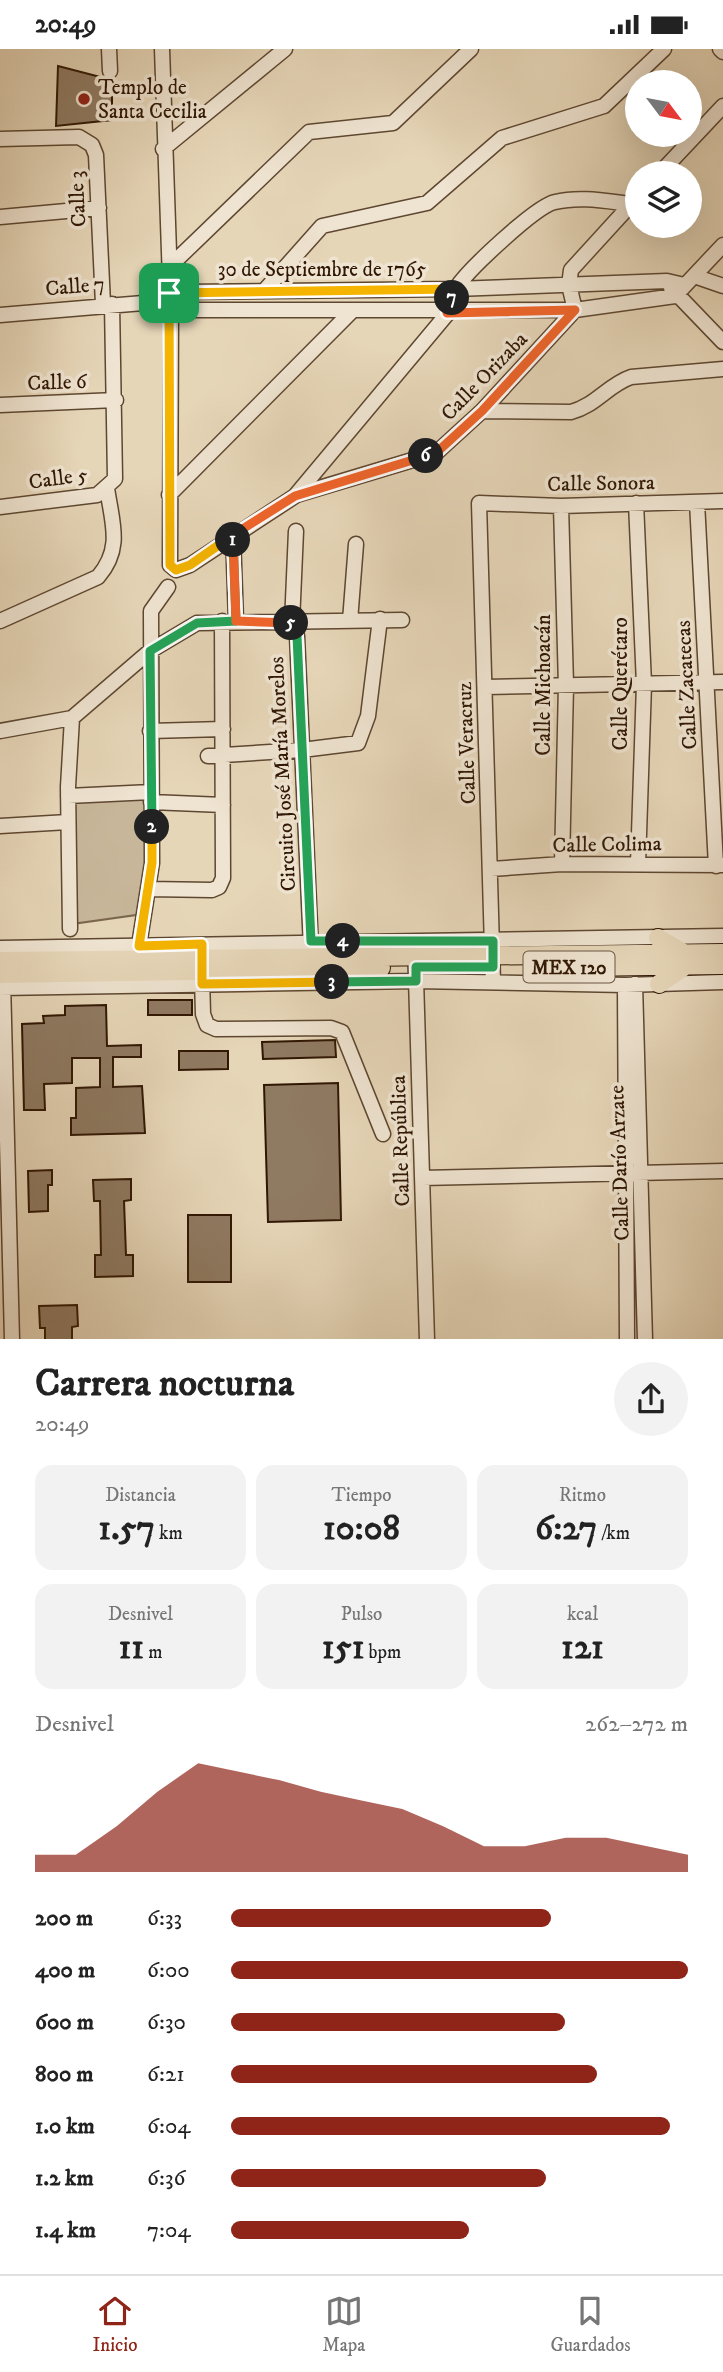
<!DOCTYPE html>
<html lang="es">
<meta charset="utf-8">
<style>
body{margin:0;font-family:"IM FELL DW Pica",serif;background:#f2f2f2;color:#222;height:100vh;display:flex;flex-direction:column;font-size:26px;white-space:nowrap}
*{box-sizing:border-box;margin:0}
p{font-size:23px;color:#767676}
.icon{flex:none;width:38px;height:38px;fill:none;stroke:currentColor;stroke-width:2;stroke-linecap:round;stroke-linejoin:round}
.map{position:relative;height:1290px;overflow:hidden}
.drawer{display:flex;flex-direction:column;background:#fff;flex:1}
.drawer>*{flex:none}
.needle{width:46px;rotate:122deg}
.buttons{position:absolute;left:625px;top:21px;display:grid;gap:14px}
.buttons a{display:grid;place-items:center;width:77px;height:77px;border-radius:50%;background:#fff;box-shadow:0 7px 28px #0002;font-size:35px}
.pin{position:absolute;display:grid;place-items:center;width:60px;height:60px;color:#fff;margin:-30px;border-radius:14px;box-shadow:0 4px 10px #0006}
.km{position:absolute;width:35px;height:35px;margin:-18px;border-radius:50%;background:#222;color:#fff;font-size:19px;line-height:35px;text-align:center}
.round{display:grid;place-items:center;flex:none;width:74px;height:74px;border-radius:37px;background:#f2f2f2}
.head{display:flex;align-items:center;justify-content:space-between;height:119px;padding:0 35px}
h1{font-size:38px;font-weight:800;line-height:52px}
.figures{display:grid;grid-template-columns:repeat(3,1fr);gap:10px;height:119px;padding:7px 35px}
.figures div{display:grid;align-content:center;border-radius:18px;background:#f2f2f2;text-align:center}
.figures b{font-size:35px;font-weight:800}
.figures small{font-size:19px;font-weight:400}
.figures p{font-size:19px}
.chart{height:196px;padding:14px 35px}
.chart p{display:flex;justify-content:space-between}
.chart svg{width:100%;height:126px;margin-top:7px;fill:#8f2418;opacity:.7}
ul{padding:0 35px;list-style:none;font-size:23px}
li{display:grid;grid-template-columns:112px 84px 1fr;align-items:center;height:52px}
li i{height:18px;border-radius:9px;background:#8f2418}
.status{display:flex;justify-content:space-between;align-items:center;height:49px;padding:0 35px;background:#fff;direction:ltr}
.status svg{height:19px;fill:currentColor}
.dock{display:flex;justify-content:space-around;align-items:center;height:98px;border-top:2px solid #e0e0e0;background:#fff;font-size:19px;color:#767676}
.dock a{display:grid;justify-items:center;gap:4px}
.dock .on{color:#8f2418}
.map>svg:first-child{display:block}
.green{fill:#c7b699;stroke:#7c664e;stroke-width:2}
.building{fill:#8f7a62;stroke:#301704;stroke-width:2}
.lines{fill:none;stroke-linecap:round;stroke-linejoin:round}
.minor-casing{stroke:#5e4731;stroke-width:17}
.major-casing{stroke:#301704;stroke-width:20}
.minor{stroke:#efe4d1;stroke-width:14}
.major{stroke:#e6d6b8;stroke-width:18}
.split-1-casing{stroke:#fff;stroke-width:14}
.split-2-casing{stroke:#fff;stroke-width:14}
.split-3-casing{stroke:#fff;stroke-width:14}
.split-4-casing{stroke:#fff;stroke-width:14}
.split-5-casing{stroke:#fff;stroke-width:14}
.split-6-casing{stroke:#fff;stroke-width:14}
.split-7-casing{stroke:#fff;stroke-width:14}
.split-8-casing{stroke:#fff;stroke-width:14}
.split-1{stroke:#f5b400;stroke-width:9}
.split-2{stroke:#22a559;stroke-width:9}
.split-3{stroke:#f5b400;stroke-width:9}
.split-4{stroke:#22a559;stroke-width:9}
.split-5{stroke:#22a559;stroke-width:9}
.split-6{stroke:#f0652b;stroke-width:9}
.split-7{stroke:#f0652b;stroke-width:9}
.split-8{stroke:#f5b400;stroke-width:9}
.poi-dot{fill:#8f2418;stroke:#efe4d1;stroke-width:2.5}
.labels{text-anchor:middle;stroke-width:7;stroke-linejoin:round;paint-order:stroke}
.shield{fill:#efe4d1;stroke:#695442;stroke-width:2}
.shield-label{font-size:19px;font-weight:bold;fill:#301704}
.poi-label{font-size:21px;fill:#301704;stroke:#efe4d1;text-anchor:start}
.street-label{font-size:21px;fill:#301704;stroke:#efe4d1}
</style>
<div class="status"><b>20:49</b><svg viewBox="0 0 49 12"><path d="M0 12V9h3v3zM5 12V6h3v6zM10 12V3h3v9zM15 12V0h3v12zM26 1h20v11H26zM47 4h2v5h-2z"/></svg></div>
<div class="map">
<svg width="723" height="1291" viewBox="0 0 723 1291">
<rect width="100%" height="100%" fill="#e6d6b8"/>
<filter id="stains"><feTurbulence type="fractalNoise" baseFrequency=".00286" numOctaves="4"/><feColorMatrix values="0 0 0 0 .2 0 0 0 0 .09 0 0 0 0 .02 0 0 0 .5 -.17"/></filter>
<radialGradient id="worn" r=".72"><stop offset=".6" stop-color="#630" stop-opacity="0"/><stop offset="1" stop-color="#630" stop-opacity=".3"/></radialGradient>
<!-- green -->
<path class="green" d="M151,744L143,865L72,875L69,748Z"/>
<!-- building -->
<path class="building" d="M58,17L112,31V71L56,77Z
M148,951H192V966H148Z
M106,956L107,997L141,996V1008H113V1038L142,1037L145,1084L71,1086V1069H76V1039L100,1038V1009H72V1034L44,1035L45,1061H24L22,975L44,974L43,967L65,966V957Z
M335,991L336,1008L263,1010L262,993Z
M179,1002H228V1020L179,1021Z
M338,1034L341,1171L268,1173L264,1036Z
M52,1121V1136H48V1162L29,1163L28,1122Z
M131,1130V1151L124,1152L126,1206H133V1227L95,1228V1206H101L100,1152H94L93,1131Z
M188,1166H231V1233H188Z
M77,1256L78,1277L72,1278V1291H45V1279H40L39,1257Z"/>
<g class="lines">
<!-- minor casing -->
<g class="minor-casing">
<path id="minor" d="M109,0L110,22
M162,0L171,261L170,516L176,521L190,516L295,447L448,264C450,255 452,245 457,238C469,220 536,157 555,153C580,147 605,152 631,155
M720,0L723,3
M0,90L79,88L92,96L96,106L103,255
M163,100L285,0
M660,124L723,57
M0,168L99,159
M167,220L309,83L393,74L471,0
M694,227L723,237
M671,239L723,293
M265,241L322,177L427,154L502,89L604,57L664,0
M162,249L169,244L184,243L455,240L667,232L684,236
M0,266L155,253L171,261H575L675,247L723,196
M0,356L116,351
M482,362L571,363C595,357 608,336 631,328L723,320
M169,446L351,263
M296,446L436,404L482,362L575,261L569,236L571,221L634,152
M697,453L716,817
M636,454L644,635L638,815
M561,457L566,636L562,815
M0,458L97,446L115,430L112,255
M296,482L292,574L297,587L311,899
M233,486L236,572
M0,572L98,528C123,499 112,474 107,439
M350,572L356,495
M486,638L723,633
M0,682L72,669L150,602L197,574L402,571
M150,682L223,680
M208,707L302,701L358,694L368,667L380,570
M68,747L151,743
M151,753L223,756
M0,777L68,773
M491,820L562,815L723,816
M148,840L212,841L219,838L223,829L222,572
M70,880L68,738L72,669
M415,897L427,1291
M0,899L723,887
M138,903L152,814L151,562L168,538
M202,928L203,965L207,976L216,980L331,979L342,983L383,1085
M3,932L12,1291
M493,933L479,454L561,457L723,452
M635,935L645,1291
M625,936L627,1291
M0,939L416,932L625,936L723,933
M422,1129L723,1122"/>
</g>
<!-- major casing -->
<g class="major-casing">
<path id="major" d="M658,889L682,903
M0,912L723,904
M581,918L721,916
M0,925L381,919
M659,935L685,917"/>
</g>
<!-- minor -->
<use href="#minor" class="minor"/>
<!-- major -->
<use href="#major" class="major"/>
</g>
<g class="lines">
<!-- split-1 casing -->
<g class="split-1-casing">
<path id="split-1" d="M169,244L170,516L176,521L190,516L233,486V491"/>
</g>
<!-- split-2 casing -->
<g class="split-2-casing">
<path id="split-2" d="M152,778L150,602L197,574L236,572L233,491"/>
</g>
<!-- split-3 casing -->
<g class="split-3-casing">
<path id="split-3" d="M152,778V814L139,897L202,895V935L332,933"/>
</g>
<!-- split-4 casing -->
<g class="split-4-casing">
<path id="split-4" d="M332,933L416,932V918H493V892H343"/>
</g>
<!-- split-5 casing -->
<g class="split-5-casing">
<path id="split-5" d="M291,574L297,587L311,892H343"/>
</g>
<!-- split-6 casing -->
<g class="split-6-casing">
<path id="split-6" d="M291,574L236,572L233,486L295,447L426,407"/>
</g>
<!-- split-7 casing -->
<g class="split-7-casing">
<path id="split-7" d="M426,407L436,404L482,362L575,261L447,264L452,249"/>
</g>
<!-- split-8 casing -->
<g class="split-8-casing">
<path id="split-8" d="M169,244L455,240L452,249"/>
</g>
<!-- split-1 -->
<use href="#split-1" class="split-1"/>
<!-- split-2 -->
<use href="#split-2" class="split-2"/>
<!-- split-3 -->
<use href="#split-3" class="split-3"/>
<!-- split-4 -->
<use href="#split-4" class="split-4"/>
<!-- split-5 -->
<use href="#split-5" class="split-5"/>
<!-- split-6 -->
<use href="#split-6" class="split-6"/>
<!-- split-7 -->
<use href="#split-7" class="split-7"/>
<!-- split-8 -->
<use href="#split-8" class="split-8"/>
</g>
<!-- markers -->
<circle class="poi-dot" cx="84" cy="50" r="7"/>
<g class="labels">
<!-- shield labels -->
<rect class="shield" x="523.5" y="902.5" width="91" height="31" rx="5"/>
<g class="shield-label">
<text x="569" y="925">MEX 120</text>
</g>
<!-- poi labels -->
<g class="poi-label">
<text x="98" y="45">Templo de<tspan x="98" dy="24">Santa Cecilia</tspan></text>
</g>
<!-- street labels -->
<g class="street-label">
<text transform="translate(77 150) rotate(-93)" y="7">Calle 3</text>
<text x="322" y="227">30 de Septiembre de 1765</text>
<text transform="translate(75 237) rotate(-5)" y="7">Calle 7</text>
<text transform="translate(484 327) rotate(-46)" y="7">Calle Orizaba</text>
<text transform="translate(57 333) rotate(-2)" y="7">Calle 6</text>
<text transform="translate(58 429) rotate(-8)" y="7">Calle 5</text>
<text transform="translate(601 434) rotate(-1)" y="7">Calle Sonora</text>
<text transform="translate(620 635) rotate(-90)" y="7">Calle Querétaro</text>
<text transform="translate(543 636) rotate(-90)" y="7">Calle Michoacán</text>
<text transform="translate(686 636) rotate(-93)" y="7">Calle Zacatecas</text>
<text transform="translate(466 694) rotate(-92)" y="7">Calle Veracruz</text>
<text transform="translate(282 725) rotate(-93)" y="7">Circuito José María Morelos</text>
<text transform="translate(607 795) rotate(-1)" y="7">Calle Colima</text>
<text transform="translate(400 1092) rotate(-92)" y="7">Calle República</text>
<text transform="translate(619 1114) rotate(-92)" y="7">Calle Darío Arzate</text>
</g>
</g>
<rect width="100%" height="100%" filter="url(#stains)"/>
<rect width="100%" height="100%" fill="url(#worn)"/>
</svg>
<div class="buttons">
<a><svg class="needle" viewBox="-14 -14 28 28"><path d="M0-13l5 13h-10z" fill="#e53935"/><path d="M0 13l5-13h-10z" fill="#767676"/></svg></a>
<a><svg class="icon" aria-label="layers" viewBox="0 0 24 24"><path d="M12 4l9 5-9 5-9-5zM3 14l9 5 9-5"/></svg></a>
</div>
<div class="pin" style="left:169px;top:244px;background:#1e9e55"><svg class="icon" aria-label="arrive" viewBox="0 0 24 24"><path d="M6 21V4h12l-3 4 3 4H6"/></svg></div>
<b class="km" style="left:233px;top:491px">1</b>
<b class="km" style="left:152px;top:778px">2</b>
<b class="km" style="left:332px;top:933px">3</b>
<b class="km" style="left:343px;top:892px">4</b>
<b class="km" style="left:291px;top:574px">5</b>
<b class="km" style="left:426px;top:407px">6</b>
<b class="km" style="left:452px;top:249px">7</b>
</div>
<section class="drawer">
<div class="head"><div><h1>Carrera nocturna</h1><p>20:49</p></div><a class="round"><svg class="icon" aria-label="share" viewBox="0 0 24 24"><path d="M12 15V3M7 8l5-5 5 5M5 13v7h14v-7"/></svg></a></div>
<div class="figures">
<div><p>Distancia</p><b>1.57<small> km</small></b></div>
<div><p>Tiempo</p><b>10:08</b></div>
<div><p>Ritmo</p><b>6:27<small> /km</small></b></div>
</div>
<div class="figures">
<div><p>Desnivel</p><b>11<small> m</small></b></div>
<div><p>Pulso</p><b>151<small> bpm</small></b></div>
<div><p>kcal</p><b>121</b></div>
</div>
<div class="chart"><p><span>Desnivel</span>262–272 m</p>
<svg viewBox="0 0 160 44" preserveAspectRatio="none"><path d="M0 44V38L10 38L20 28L30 16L40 6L50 9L60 12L70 16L80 19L90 22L100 28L110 35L120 35L130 32L140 32L150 35L160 38V44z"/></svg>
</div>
<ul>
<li><b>200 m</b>6:33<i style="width:70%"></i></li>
<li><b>400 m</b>6:00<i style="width:100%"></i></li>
<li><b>600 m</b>6:30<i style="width:73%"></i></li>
<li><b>800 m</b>6:21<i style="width:80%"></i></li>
<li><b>1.0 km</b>6:04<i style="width:96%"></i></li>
<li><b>1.2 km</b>6:36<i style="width:69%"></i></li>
<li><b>1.4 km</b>7:04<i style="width:52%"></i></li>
</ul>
</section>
<nav class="dock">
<a class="on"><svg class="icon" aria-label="home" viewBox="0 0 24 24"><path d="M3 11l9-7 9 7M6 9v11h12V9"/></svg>Inicio</a>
<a><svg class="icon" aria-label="map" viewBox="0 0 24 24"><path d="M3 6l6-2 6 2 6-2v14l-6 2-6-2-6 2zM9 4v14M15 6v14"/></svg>Mapa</a>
<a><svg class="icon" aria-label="saved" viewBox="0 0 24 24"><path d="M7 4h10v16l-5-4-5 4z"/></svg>Guardados</a>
</nav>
